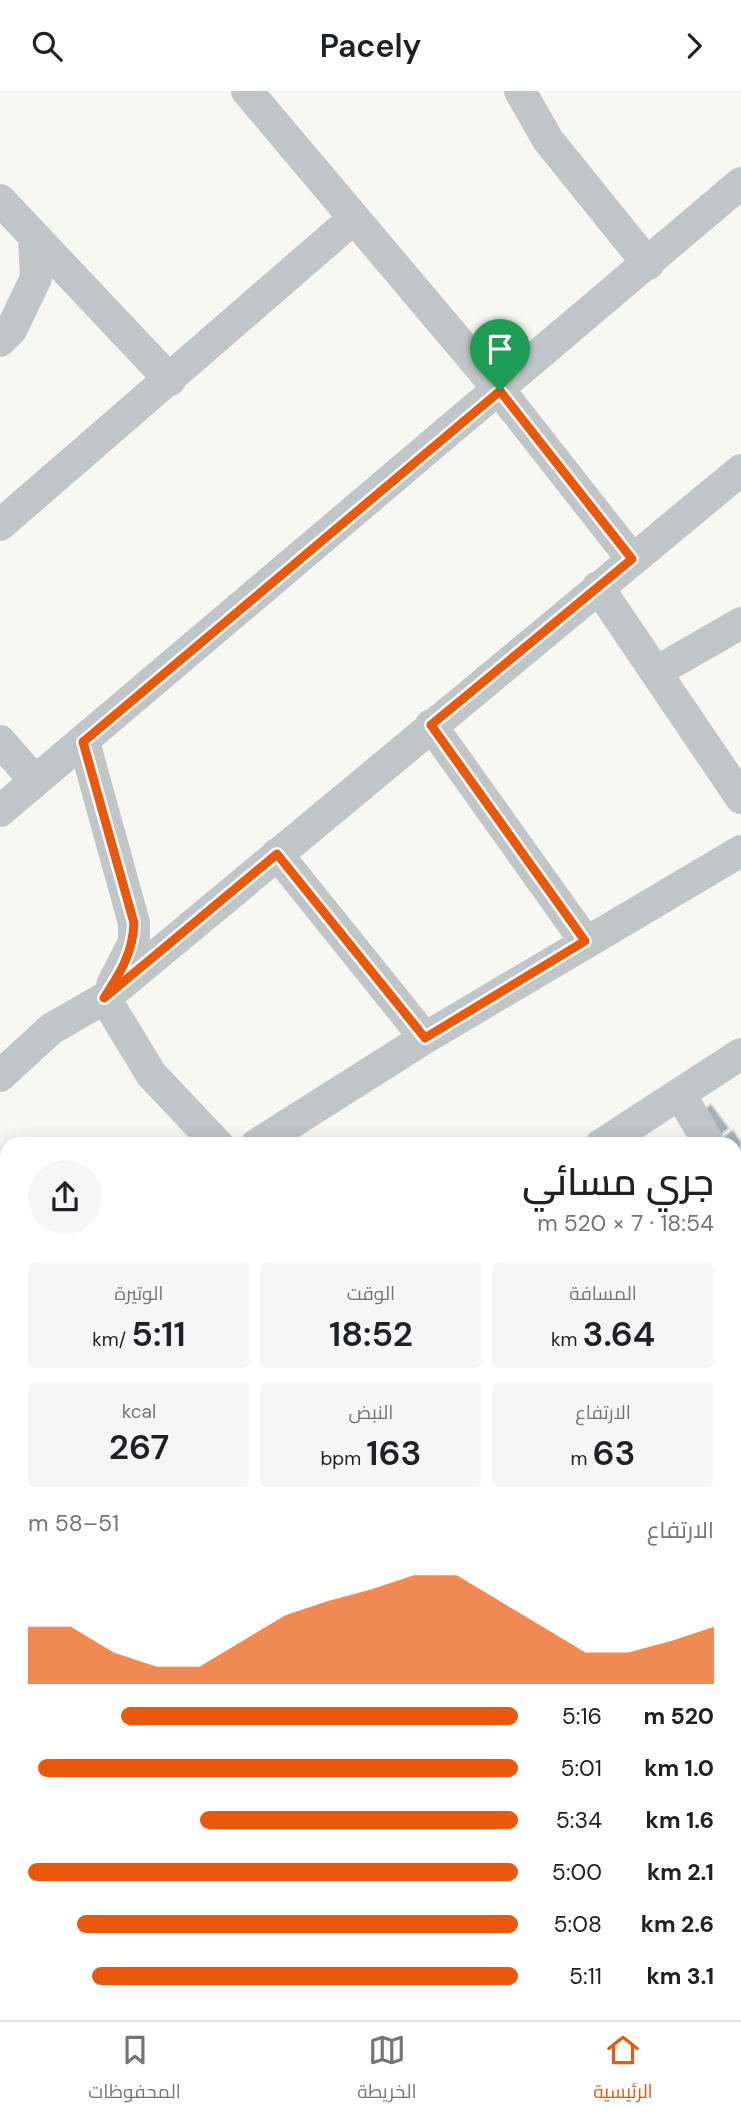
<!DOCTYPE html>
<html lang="ar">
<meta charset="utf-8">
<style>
body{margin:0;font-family:"DM Sans",Cairo,sans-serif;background:#f6f6f6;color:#202124;direction:rtl;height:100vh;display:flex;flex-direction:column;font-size:26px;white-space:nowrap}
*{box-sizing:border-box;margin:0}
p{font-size:23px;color:#757577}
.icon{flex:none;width:38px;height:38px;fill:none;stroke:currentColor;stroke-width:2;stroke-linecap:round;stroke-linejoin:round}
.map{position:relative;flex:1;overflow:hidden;direction:ltr}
.drawer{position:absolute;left:0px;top:1046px;width:742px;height:884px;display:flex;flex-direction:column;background:#fff;border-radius:21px 21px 0 0;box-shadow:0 4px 18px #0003;direction:rtl}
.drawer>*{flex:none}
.pin{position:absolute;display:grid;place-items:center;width:60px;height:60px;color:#fff;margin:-72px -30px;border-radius:50% 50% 50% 0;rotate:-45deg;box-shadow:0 0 7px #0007}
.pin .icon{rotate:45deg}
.round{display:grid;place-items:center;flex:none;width:74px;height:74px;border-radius:37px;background:#f6f6f6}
.summary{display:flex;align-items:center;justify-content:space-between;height:119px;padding:0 28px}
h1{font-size:38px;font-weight:600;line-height:52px}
.stats{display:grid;grid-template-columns:repeat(3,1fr);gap:10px;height:119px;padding:7px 28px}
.stats div{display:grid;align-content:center;border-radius:7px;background:#f6f6f6;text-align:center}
.stats b{font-size:35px;font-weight:600}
.stats small{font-size:19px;font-weight:400}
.stats p{font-size:19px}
.chart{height:196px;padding:14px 28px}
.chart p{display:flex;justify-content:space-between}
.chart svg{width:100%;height:126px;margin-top:7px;fill:#ea580c;opacity:.7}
ul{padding:0 28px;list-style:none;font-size:23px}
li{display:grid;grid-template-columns:112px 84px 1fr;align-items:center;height:52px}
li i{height:18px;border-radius:9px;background:#ea580c}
header{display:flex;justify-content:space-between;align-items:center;height:91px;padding:0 28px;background:#fff;font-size:32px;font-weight:600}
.menu{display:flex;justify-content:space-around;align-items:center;height:98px;border-top:2px solid #e0e0e0;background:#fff;font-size:19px;color:#757577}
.menu a{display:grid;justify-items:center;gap:4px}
.menu .selected{color:#ea580c}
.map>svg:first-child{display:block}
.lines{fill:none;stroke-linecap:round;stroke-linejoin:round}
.canal{stroke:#b9c5c9;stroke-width:30}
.building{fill:#a7b0b6;stroke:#d9d9d7;stroke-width:2}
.street{stroke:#c0c5c8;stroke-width:32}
.route-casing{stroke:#fff;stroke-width:14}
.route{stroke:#ea580c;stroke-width:9}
</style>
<header><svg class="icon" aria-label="forward" viewBox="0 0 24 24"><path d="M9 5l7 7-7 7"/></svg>Pacely<svg class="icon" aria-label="search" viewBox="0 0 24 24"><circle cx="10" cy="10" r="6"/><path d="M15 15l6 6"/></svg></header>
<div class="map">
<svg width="741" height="1929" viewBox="0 0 741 1929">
<rect width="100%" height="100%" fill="#f7f7f4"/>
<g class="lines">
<!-- canal -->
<path class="canal" d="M735,1219L741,1217
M0,1507L7,1505"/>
</g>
<!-- building -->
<path class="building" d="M711,1013L729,1037L716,1048L697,1024Z
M733,1039L741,1051V1064L735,1068V1054L713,1053Z
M741,1626V1651L735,1656V1631Z
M7,1779V1804L3,1807L0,1802V1784Z
M735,1796L741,1803V1832L735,1826Z
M735,1867L741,1873V1890L736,1894Z
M181,1923H211V1924L206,1929H186Z
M336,1923H343L348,1929H329Z
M448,1923H468L474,1929H442Z"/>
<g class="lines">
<!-- street -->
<path class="street" d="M247,0L500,300L632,468
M520,0L548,49L648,173
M0,109L170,289
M0,250L11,239L36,187L34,145
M0,434L353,128
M598,496L741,707
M656,581L741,532
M431,634L585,850
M0,650L35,690
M84,651L134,832V851L112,894
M0,720L741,92
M277,763L425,947
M105,907L151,983L218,1054
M0,985L51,938L105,907L741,379
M680,1003L710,1054
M256,1054L425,947L741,760
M601,1054L741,963
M735,1095L741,1105
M0,1209L7,1205
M735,1371L741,1380
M0,1408L7,1403
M735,1481L741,1476
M735,1780L741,1775
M0,1847L7,1855
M82,1923L88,1929
M626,1923L631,1929
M239,1929L245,1923
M557,1929L564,1923"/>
</g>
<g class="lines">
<!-- route casing -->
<g class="route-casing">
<path id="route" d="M500,300L632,468L431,634L585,850L425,947L277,763L104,907C120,882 133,862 134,832L83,651Z"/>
</g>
<!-- route -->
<use href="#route" class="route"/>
</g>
</svg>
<div class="pin" style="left:500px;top:300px;background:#1e9e55"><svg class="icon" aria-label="arrive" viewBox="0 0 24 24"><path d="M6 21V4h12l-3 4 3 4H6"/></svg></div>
<section class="drawer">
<div class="summary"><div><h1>جري مسائي</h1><p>18:54 · 7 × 520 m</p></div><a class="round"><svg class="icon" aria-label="share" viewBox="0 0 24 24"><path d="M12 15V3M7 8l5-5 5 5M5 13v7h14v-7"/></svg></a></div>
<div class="stats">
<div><p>المسافة</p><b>3.64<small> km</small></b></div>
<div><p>الوقت</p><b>18:52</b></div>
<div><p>الوتيرة</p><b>5:11<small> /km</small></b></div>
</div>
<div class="stats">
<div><p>الارتفاع</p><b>63<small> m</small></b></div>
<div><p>النبض</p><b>163<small> bpm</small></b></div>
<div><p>kcal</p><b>267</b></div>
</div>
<div class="chart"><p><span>الارتفاع</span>51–58 m</p>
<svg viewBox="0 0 160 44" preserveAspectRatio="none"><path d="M0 44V24L10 24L20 33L30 38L40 38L50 29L60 20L70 15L80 11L90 6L100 6L110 15L120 24L130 33L140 33L150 29L160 24V44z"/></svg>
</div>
<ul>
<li><b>520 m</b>5:16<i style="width:81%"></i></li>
<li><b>1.0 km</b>5:01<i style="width:98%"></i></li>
<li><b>1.6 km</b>5:34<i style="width:65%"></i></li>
<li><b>2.1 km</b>5:00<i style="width:100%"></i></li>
<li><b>2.6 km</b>5:08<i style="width:90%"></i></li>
<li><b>3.1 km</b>5:11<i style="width:87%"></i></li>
</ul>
</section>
</div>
<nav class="menu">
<a class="selected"><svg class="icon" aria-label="home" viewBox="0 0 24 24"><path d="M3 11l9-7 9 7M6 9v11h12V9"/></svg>الرئيسية</a>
<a><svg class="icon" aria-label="map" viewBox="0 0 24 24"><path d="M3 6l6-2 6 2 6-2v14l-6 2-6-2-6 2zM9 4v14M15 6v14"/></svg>الخريطة</a>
<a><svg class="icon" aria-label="saved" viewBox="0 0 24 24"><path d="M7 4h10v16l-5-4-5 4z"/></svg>المحفوظات</a>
</nav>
